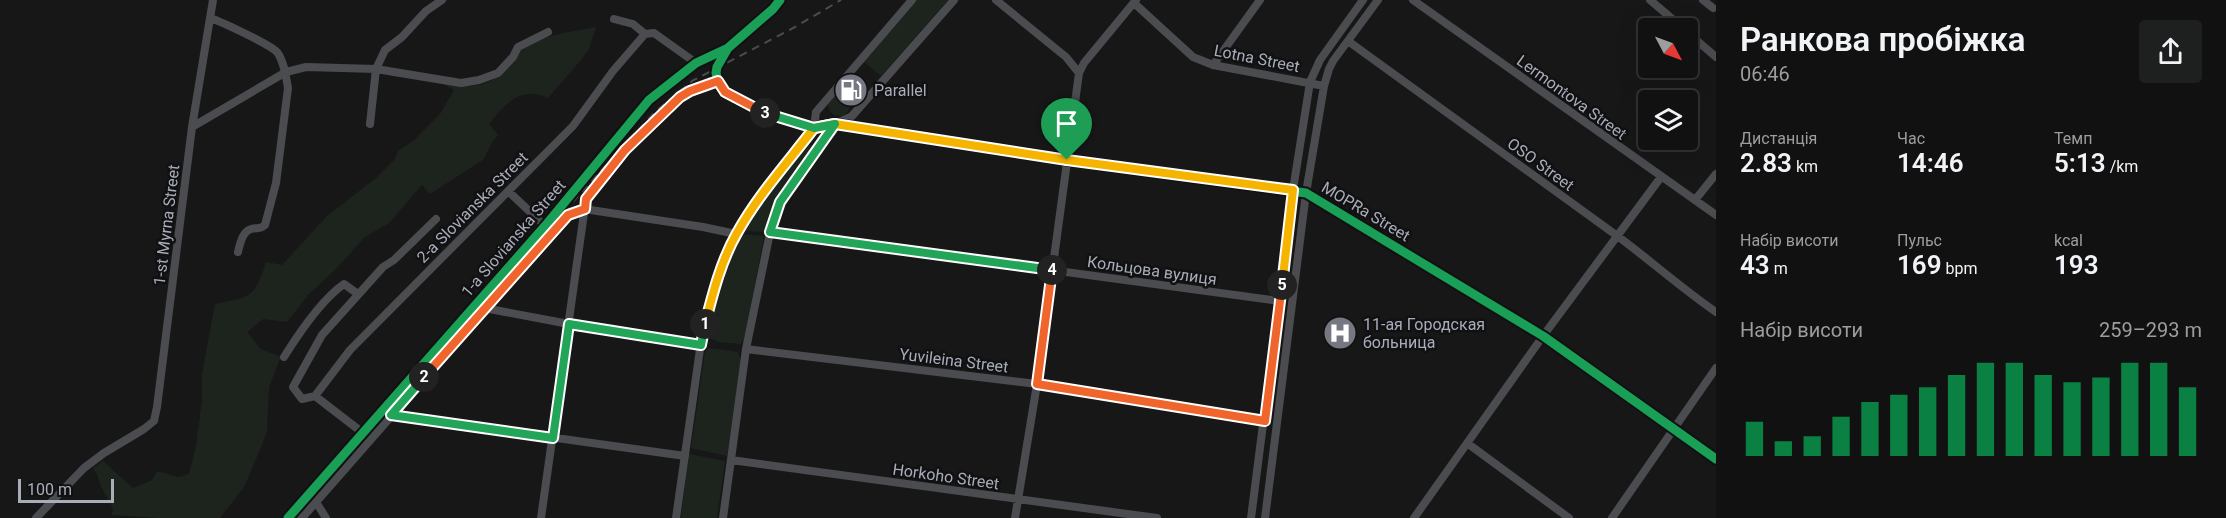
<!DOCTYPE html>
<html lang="uk">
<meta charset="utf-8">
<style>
body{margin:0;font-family:Roboto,sans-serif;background:#1e1f1f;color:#f1f3f6;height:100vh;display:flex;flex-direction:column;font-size:22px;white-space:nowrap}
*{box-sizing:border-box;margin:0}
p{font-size:20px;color:#9c9d9f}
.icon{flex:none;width:33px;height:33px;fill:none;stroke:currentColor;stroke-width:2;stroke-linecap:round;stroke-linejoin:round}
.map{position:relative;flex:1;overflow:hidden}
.sheet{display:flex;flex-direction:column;background:#111;width:510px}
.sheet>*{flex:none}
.needle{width:39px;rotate:131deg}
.fabs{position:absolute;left:1638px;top:18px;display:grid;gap:12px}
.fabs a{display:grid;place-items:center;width:60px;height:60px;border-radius:6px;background:#111;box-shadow:0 6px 24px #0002,0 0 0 2px #303131;font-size:30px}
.scale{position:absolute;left:18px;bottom:15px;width:96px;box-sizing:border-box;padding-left:6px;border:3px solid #a8adb8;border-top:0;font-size:16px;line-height:21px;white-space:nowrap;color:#a8adb8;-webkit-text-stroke:4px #111113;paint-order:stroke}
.pin{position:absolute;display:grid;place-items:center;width:51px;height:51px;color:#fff;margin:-62px -26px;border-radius:50% 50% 50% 0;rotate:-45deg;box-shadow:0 0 6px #0007}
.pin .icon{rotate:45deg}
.km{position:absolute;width:30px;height:30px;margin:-15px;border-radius:50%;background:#222;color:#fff;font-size:16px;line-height:30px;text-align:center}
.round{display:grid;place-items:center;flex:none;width:63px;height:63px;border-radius:6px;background:#1e1f1f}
.summary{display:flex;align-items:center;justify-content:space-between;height:102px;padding:0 24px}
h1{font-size:33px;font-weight:600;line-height:45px}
.stats{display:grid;grid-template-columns:repeat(3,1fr);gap:9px;height:102px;padding:6px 24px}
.stats div{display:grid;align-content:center}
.stats b{font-size:26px;font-weight:600}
.stats small{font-size:16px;font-weight:400}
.stats p{font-size:16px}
.chart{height:168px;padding:12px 24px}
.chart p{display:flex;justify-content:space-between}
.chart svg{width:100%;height:108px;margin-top:6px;stroke:#0b8043;stroke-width:6}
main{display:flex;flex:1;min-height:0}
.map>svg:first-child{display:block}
.green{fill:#1d241e}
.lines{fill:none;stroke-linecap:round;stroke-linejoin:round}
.minor{stroke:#4b4c50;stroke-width:8}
.rail{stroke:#4b4c4f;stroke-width:2;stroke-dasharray:8 6;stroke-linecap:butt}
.cycleway-casing{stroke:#111113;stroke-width:13}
.cycleway{stroke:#1a9f57;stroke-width:9}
.split-1-casing{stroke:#fff;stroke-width:12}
.split-2-casing{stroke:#fff;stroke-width:12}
.split-3-casing{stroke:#fff;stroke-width:12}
.split-4-casing{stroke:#fff;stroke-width:12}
.split-5-casing{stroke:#fff;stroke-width:12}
.split-6-casing{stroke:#fff;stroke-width:12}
.split-1{stroke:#f5b400;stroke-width:8}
.split-2{stroke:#22a559;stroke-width:8}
.split-3{stroke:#f0652b;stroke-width:8}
.split-4{stroke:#22a559;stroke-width:8}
.split-5{stroke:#f0652b;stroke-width:8}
.split-6{stroke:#f5b400;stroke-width:8}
.labels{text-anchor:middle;stroke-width:5;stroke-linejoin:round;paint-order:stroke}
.street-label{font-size:16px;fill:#a8adb8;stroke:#111113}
.poi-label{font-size:16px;fill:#a8adb8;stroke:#111113;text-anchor:start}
</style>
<main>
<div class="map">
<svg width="1716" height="518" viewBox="0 0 1716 518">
<rect width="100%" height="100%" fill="#171717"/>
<!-- green -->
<path class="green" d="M915,0H948L881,76L863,61Z
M596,27L589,49L582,59L548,98C521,85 505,104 489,124L498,135L491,144L483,160L430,194L422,185L389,223L365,237L336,269L308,295L287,322L263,319L247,332L261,349L279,356L280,359L269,387L267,431L262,445L244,487L220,518H159L111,515L113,510C111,503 107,498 104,492C99,484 99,475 93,468L103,461L133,488L152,480L157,471L178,477L189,474L196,446L202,400V374L215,304C251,296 254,299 266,262L282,265L327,216L376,178L395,159L398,151L413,141L440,114L454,90L439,82C469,89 489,89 511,65C515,61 517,54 521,50C537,36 575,31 596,27Z
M828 105a11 11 0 1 1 22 0a11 11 0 1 1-22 0Z
M806,144L813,146V150C794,176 773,200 765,232L744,231L755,211Z
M741,234L764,236L745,339L740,344L719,342L709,338L708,333L728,266Z
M709,348L738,352L741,360L727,456L691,448L705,352Z
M689,454L725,461L717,518H681Z"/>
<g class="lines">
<!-- minor -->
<path class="minor" d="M996,0L1066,57L1079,73
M1413,0L1716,215
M1650,0L1683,28
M1703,0L1713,8
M1134,3L1193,57L1213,65L1324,86
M210,18C222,22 269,44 277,52C284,61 286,77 288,88L276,183L265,225C260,230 257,227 251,229C242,232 240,244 238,252
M614,19L633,24L645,34L654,33L696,63
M1688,33L1716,57
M1348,41L1616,235C1650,260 1681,288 1716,312
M728,48L717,67L716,73L719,85L725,92L762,112L814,128L835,124L1067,160L1306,193L1543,336L1716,459
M1213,65L1260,0
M370,124L376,69L385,50L402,37L426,11L442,0
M192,127L286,72L306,67L376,69L461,83L479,80L498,73L513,57L518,47L548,32
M508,191L545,226
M1695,200L1716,174
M770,232L1280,301
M484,308L569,324L701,345
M746,349L1037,384L1265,421
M284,357C299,333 321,300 344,284L358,294
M315,396L350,350L573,126L613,71L645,34
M391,415L685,456
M363,433L315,396L302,399L293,387L322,335L383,267L394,260L436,219
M1467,443L1569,518
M731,460L1157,518
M36,518L84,468L104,453L144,429L154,421L157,407L192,127L213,0
M288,518L545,226L649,100L696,63L728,48L773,9L780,0
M302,518L316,502
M326,518L316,502L568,215L584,209L703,227L736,234
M541,518L586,199L625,150L680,97L718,81
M676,518L701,342L712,296L725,257L736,234L756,202L814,128L816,112L912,0
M723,518L746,349L772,223L780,202L835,124L852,116L954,0
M1015,518L1037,384L1079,73L1084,63L1136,0
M1251,518L1293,190L1310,82L1320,60L1363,0
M1265,518L1306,193L1324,86L1329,69L1333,61L1378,0
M1414,518L1543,336L1661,177
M1612,518L1716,368"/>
<!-- rail -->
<path class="rail" d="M296,518L586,187L654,113L692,81L795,27L841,0"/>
<!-- cycleway casing -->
<g class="cycleway-casing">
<path id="cycleway" d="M728,48L717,67L716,73L719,85L725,92L762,112L814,128L835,124L1067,160L1306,193L1543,336L1716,459
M288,518L545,226L649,100L696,63L728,48L773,9L780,0"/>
</g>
<!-- cycleway -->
<use href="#cycleway" class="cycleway"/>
</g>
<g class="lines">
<!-- split-1 casing -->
<g class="split-1-casing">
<path id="split-1" d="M705,324C713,293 721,261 737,233C758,195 788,162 814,128L835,124L1067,160"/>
</g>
<!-- split-2 casing -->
<g class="split-2-casing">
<path id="split-2" d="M424,377L391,415L553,438L569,324L701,345L705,324"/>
</g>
<!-- split-3 casing -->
<g class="split-3-casing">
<path id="split-3" d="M424,377L568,215L585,209L586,199L625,150L680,97L690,91L718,81L725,92L765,113"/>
</g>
<!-- split-4 casing -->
<g class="split-4-casing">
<path id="split-4" d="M765,113L814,128L835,124L780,202L770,232L1052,270"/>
</g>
<!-- split-5 casing -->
<g class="split-5-casing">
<path id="split-5" d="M1052,270L1037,384L1265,421L1282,285"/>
</g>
<!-- split-6 casing -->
<g class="split-6-casing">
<path id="split-6" d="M1067,160L1293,190L1282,285"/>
</g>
<!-- split-1 -->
<use href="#split-1" class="split-1"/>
<!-- split-2 -->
<use href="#split-2" class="split-2"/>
<!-- split-3 -->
<use href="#split-3" class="split-3"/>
<!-- split-4 -->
<use href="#split-4" class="split-4"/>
<!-- split-5 -->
<use href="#split-5" class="split-5"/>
<!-- split-6 -->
<use href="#split-6" class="split-6"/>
</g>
<!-- icons -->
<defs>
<g id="fuel-disc" transform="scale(1.725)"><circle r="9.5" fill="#757880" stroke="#111113"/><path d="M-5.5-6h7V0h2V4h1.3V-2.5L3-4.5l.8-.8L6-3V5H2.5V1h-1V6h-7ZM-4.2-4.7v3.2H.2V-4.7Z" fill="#fff"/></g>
<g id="hospital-disc" transform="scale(1.725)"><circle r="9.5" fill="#757880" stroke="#111113"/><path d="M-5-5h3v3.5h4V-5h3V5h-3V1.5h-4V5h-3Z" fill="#fff"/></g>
</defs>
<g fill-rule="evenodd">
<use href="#fuel-disc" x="851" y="90"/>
<use href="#hospital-disc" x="1340" y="333"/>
</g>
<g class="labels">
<!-- street labels -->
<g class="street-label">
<text transform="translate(1257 58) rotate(11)" y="6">Lotna Street</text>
<text transform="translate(1572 97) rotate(36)" y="6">Lermontova Street</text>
<text transform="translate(1541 164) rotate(36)" y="6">OSO Street</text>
<text transform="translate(472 207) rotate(-45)" y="6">2-a Slovianska Street</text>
<text transform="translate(1366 211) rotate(31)" y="6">MOPRa Street</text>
<text transform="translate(166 225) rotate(-83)" y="6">1-st Myrna Street</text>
<text transform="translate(513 238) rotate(-49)" y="6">1-a Slovianska Street</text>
<text transform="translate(1152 270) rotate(8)" y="6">Кольцова вулиця</text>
<text transform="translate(954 360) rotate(7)" y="6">Yuvileina Street</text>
<text transform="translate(946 476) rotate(8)" y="6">Horkoho Street</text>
</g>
<!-- poi labels -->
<g class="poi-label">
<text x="874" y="96">Parallel</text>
<text x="1363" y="330">11-ая Городская<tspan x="1363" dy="18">больница</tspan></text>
</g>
</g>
</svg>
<div class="fabs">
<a><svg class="needle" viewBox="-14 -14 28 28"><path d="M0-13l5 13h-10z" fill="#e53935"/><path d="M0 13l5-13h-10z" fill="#9c9d9f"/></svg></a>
<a><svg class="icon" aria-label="layers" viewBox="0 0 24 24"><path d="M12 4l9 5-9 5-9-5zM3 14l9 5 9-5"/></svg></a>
</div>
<div class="scale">100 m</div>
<div class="pin" style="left:1067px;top:160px;background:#1e9e55"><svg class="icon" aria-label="arrive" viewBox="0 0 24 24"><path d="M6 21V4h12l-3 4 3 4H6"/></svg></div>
<b class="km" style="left:705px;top:324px">1</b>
<b class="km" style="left:424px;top:377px">2</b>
<b class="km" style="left:765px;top:113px">3</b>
<b class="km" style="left:1052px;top:270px">4</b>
<b class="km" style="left:1282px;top:285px">5</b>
</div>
<section class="sheet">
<div class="summary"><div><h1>Ранкова пробіжка</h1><p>06:46</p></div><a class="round"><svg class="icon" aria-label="share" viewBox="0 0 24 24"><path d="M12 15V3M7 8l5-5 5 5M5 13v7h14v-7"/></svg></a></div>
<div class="stats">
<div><p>Дистанція</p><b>2.83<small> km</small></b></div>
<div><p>Час</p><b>14:46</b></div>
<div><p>Темп</p><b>5:13<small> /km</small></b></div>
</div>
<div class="stats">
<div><p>Набір висоти</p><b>43<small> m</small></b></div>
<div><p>Пульс</p><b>169<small> bpm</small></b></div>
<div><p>kcal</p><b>193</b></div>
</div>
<div class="chart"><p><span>Набір висоти</span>259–293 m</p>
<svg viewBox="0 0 160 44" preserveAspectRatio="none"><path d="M5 44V30M15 44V38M25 44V36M35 44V28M45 44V22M55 44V19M65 44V16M75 44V11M85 44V6M95 44V6M105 44V11M115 44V14M125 44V12M135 44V6M145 44V6M155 44V16"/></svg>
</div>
</section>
</main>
